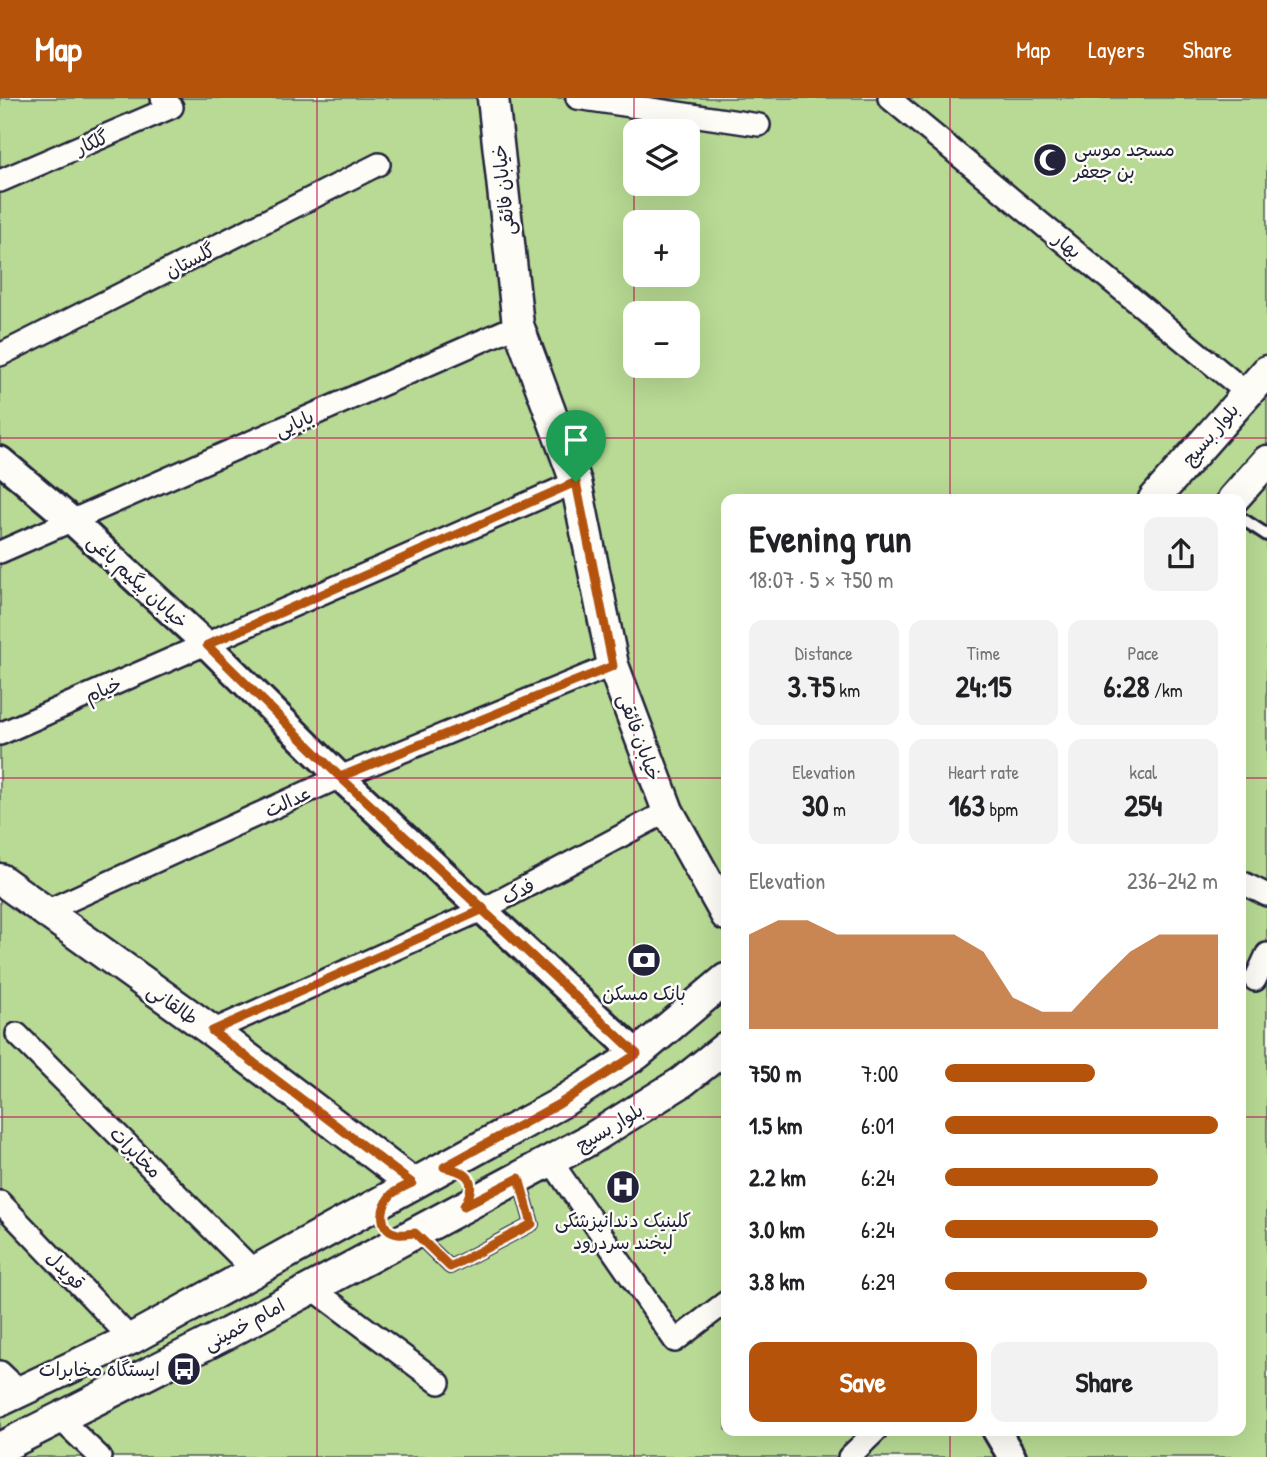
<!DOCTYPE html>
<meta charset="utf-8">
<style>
body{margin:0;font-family:"Patrick Hand","Playpen Sans Arabic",sans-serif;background:#f2f2f2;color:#202124;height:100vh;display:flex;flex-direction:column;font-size:26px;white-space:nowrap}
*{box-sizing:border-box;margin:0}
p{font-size:23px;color:#757577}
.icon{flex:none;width:38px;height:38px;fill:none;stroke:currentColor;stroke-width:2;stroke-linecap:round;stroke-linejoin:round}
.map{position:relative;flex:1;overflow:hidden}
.drawer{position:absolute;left:721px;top:396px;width:525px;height:942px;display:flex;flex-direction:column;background:#fff;border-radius:14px;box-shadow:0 7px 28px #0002}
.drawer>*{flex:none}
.buttons{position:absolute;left:623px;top:21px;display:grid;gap:14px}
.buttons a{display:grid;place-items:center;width:77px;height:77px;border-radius:14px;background:#fff;box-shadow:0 7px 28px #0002;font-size:35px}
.pin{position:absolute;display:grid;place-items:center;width:60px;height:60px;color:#fff;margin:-72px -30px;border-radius:50% 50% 50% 0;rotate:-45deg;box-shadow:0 0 7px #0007}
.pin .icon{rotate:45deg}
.round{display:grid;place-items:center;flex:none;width:74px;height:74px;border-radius:14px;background:#f2f2f2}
.head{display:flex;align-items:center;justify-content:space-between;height:119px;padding:0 28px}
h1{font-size:38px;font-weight:700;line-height:52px}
.stats{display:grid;grid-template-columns:repeat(3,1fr);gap:10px;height:119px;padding:7px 28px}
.stats div{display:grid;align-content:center;border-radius:14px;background:#f2f2f2;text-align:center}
.stats b{font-size:30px;font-weight:700}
.stats small{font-size:19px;font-weight:400}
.stats p{font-size:19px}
.chart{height:196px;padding:14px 28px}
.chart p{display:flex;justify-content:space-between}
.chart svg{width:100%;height:126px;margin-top:7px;fill:#b45309;opacity:.7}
.cta{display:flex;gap:14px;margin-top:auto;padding:14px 28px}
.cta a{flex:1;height:80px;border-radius:14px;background:#b45309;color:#fff;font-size:28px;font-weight:700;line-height:80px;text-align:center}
.cta a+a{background:#f2f2f2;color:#202124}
ul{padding:0 28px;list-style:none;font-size:23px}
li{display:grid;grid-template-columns:112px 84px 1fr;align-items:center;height:52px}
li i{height:18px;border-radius:9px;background:#b45309}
header{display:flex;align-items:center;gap:42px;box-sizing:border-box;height:98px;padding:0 35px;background:#b45309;color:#fff}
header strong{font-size:33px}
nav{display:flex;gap:38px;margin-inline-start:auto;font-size:24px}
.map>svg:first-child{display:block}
.green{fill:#b8da94;stroke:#6d7e68;stroke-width:2;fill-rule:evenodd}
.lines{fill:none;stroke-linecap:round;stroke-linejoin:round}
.service-casing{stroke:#22223b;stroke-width:16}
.minor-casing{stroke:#22223b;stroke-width:26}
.tertiary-casing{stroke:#22223b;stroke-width:32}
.secondary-casing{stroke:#22223b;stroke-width:35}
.service{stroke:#fdfcf7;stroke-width:10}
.minor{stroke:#fdfcf7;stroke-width:21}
.tertiary{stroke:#fdfcf7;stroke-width:26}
.secondary{stroke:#fdfcf7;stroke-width:30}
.route-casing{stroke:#fff;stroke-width:14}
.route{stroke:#b45309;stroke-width:9}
.grid{fill:none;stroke:#c2185b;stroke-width:2;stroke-opacity:0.55}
.labels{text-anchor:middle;stroke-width:5;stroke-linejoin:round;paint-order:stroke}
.street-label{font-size:19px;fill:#22223b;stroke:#fdfcf7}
.poi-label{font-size:19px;fill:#22223b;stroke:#fdfcf7}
</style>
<header>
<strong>Map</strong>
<nav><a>Map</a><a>Layers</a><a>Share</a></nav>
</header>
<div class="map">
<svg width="1267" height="1359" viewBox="0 0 1267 1359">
<rect width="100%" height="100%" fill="#fdfcf7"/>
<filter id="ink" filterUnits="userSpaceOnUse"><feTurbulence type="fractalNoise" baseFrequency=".0143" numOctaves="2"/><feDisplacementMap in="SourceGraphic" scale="14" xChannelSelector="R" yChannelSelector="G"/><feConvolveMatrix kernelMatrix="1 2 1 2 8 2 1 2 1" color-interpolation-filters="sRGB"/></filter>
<g filter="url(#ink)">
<!-- green -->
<path class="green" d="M0,0H1267V1359H0ZM635,33H688V86H635ZM635,124H688V177H635ZM635,215H688V268H635ZM726,401H1241V1332H726Z"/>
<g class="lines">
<!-- service casing -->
<g class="service-casing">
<path id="service" d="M1241,420L1267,437
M417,1137L450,1169L532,1126L520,1083"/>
</g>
<!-- minor casing -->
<g class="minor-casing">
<path id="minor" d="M577,0L759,27
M889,0L1247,295
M0,83L172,9L162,0
M0,257L379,66
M0,454L518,227
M0,636L576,384
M1241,784L1267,797
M44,814L340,679L613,567
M1255,882L1267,856
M212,933L484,811L668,713
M17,936L254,1173
M551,1063L675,1243L726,1204
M0,1104L131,1241
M312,1190L439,1285
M0,1274L20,1293
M59,1320L100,1359
M849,1359L877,1332"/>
</g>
<!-- tertiary casing -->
<g class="tertiary-casing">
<path id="tertiary" d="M0,362L71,422L207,547L340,679L637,956
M996,1332L1012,1359"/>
</g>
<!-- secondary casing -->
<g class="secondary-casing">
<path id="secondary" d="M493,0L518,227L576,384L613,567L668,713L726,817
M1154,401L1267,273
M1233,401L1267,363
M0,781L212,933L412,1085
M0,1303L131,1241L559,1006L637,956L726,881
M0,1350L228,1235L589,1042L682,984L726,949"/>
</g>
<!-- service -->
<use href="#service" class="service"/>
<!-- minor -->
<use href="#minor" class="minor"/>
<!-- tertiary -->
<use href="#tertiary" class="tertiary"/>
<!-- secondary -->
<use href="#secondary" class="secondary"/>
</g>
</g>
<g class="lines" filter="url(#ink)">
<!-- route casing -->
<g class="route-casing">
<path id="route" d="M576,384L613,568L340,679L484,811L212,933L412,1085C406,1088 397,1092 392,1096C380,1107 377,1133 398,1136C403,1137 410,1135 415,1135L450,1169L532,1126L519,1080L464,1108C478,1083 470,1074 444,1069L559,1006L637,956L340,679L207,547L576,384"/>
</g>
<!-- route -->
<use href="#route" class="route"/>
</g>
<!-- grid -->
<path class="grid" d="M317,0V1359M634,0V1359M950,0V401M0,340H1267M0,680H726M1241,680H1267M0,1019H726M1241,1019H1267M950,1332V1359"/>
<!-- icons -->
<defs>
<g id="mosque-disc" transform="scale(1.75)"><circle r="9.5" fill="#22223b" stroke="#fdfcf7"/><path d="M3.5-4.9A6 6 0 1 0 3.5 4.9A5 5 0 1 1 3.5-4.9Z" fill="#fff"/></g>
<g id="bank-disc" transform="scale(1.75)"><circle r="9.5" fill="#22223b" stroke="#fdfcf7"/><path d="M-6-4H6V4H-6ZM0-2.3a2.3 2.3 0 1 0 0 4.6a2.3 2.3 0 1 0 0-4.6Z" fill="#fff"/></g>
<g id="hospital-disc" transform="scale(1.75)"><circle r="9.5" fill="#22223b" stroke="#fdfcf7"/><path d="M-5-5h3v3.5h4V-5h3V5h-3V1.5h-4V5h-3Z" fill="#fff"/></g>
<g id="bus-disc" transform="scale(1.75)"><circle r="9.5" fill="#22223b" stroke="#fdfcf7"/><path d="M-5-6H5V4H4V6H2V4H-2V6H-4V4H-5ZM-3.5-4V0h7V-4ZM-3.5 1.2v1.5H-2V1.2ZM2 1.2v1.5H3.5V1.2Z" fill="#fff"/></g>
</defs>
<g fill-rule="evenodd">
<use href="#mosque-disc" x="1050" y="62"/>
<use href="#bank-disc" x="644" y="862"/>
<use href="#hospital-disc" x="623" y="1089"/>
<use href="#bus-disc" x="184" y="1271"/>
</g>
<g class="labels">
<!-- street labels -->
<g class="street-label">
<text transform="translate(92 44) rotate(-23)" y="7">گلکار</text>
<text transform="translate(503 92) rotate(-96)" y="7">خیابان فائقی</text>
<text transform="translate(1068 147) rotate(39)" y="7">بهار</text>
<text transform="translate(190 162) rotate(-27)" y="7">گلستان</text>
<text transform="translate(294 325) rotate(-24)" y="7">بابایی</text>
<text transform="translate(1210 336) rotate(-49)" y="7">بلوار بسیج</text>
<text transform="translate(138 483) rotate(43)" y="7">خیابان بیگیم باغی</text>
<text transform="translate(103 591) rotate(-23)" y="7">خیام</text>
<text transform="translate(640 639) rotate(70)" y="7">خیابان فائقی</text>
<text transform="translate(288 703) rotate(-25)" y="7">عدالت</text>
<text transform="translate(518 793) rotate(-28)" y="7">فدک</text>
<text transform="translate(173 906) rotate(35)" y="7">طالقانی</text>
<text transform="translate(609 1029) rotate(-31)" y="7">بلوار بسیج</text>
<text transform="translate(136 1054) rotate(45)" y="7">مخابرات</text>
<text transform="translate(66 1172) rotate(46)" y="7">قویدل</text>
<text transform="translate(244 1226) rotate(-28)" y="7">امام خمینی</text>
</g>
<!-- poi labels -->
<g class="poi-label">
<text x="1074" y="58" text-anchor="start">مسجد موسی<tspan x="1074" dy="22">بن جعفر</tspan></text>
<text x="644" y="902">بانک مسکن</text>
<text x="623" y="1129">کلینیک دندانپزشکی<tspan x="623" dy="22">لبخند سردرود</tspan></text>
<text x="160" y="1278" text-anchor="end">ایستگاه مخابرات</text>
</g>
</g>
</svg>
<div class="buttons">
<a><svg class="icon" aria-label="layers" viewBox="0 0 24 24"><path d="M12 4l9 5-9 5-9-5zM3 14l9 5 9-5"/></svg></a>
<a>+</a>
<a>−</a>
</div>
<div class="pin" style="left:576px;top:384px;background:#1e9e55"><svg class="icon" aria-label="arrive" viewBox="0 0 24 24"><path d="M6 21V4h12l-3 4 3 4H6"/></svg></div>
<section class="drawer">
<div class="head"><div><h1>Evening run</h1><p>18:07 · 5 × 750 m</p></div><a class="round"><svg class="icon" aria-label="share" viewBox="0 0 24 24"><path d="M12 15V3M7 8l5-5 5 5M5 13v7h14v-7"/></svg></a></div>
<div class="stats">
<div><p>Distance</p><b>3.75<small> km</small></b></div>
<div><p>Time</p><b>24:15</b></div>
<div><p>Pace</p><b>6:28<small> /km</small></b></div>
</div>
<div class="stats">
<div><p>Elevation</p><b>30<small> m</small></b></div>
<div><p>Heart rate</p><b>163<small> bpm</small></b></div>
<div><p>kcal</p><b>254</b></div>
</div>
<div class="chart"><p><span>Elevation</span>236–242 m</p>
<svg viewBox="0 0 160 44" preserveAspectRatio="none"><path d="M0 44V11L10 6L20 6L30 11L40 11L50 11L60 11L70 11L80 17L90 33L100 38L110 38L120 27L130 17L140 11L150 11L160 11V44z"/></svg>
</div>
<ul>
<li><b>750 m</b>7:00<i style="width:55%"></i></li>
<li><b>1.5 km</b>6:01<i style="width:100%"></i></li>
<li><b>2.2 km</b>6:24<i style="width:78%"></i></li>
<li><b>3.0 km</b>6:24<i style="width:78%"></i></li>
<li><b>3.8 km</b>6:29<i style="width:74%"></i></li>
</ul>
<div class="cta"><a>Save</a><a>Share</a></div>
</section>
</div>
